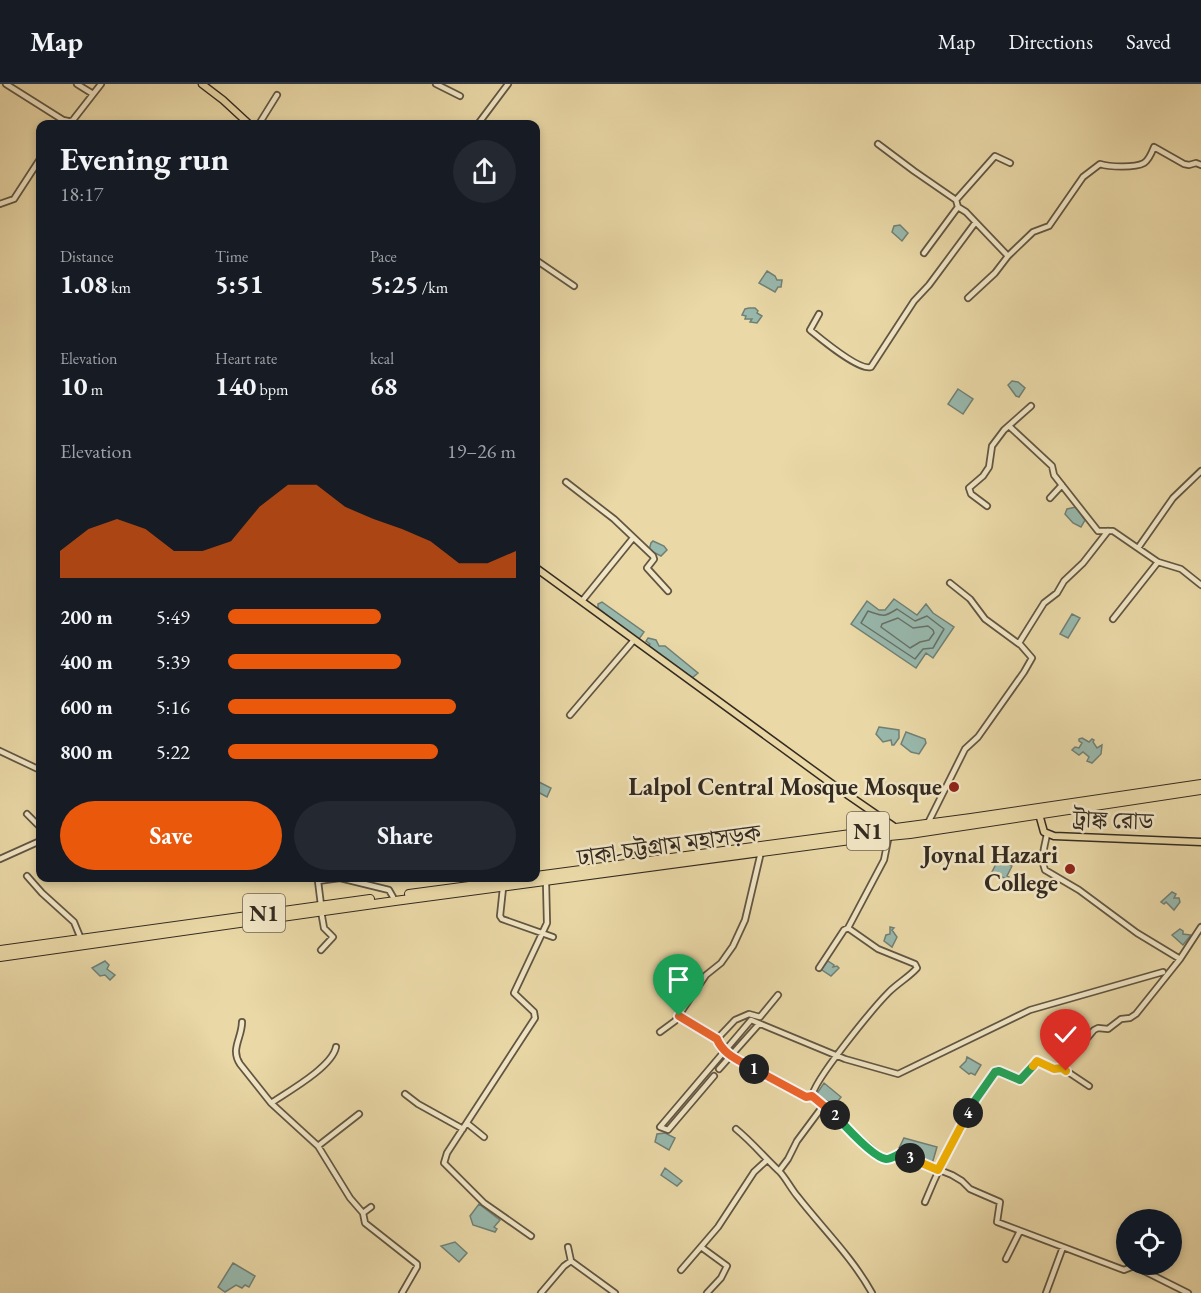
<!DOCTYPE html>
<meta charset="utf-8">
<style>
body{margin:0;font-family:"EB Garamond","Noto Serif Bengali",serif;background:#242831;color:#f1f3f6;height:100vh;display:flex;flex-direction:column;font-size:22px;white-space:nowrap}
*{box-sizing:border-box;margin:0}
p{font-size:20px;color:#9ea1a6}
.icon{flex:none;width:33px;height:33px;fill:none;stroke:currentColor;stroke-width:2;stroke-linecap:round;stroke-linejoin:round}
.map{position:relative;flex:1;overflow:hidden}
.drawer{position:absolute;left:36px;top:36px;width:504px;height:762px;display:flex;flex-direction:column;background:#171b24;border-radius:12px;box-shadow:0 3px 9px #0003}
.drawer>*{flex:none}
.buttons{position:absolute;left:1116px;top:1125px;display:grid;gap:12px}
.buttons a{display:grid;place-items:center;width:66px;height:66px;border-radius:50%;background:#171b24;box-shadow:0 3px 9px #0003;font-size:30px}
.pin{position:absolute;display:grid;place-items:center;width:51px;height:51px;color:#fff;margin:-62px -26px;border-radius:50% 50% 50% 0;rotate:-45deg;box-shadow:0 0 6px #0007}
.pin .icon{rotate:45deg}
.km{position:absolute;width:30px;height:30px;margin:-15px;border-radius:50%;background:#222;color:#fff;font-size:16px;line-height:30px;text-align:center}
.round{display:grid;place-items:center;flex:none;width:63px;height:63px;border-radius:32px;background:#242831}
.summary{display:flex;align-items:center;justify-content:space-between;height:102px;padding:0 24px}
h1{font-size:33px;font-weight:700;line-height:45px}
.stats{display:grid;grid-template-columns:repeat(3,1fr);gap:9px;height:102px;padding:6px 24px}
.stats div{display:grid;align-content:center}
.stats b{font-size:26px;font-weight:700}
.stats small{font-size:16px;font-weight:400}
.stats p{font-size:16px}
.chart{height:168px;padding:12px 24px}
.chart p{display:flex;justify-content:space-between}
.chart svg{width:100%;height:108px;margin-top:6px;fill:#ea580c;opacity:.7}
.primary-button{display:flex;gap:12px;margin-top:auto;padding:12px 24px}
.primary-button a{flex:1;height:69px;border-radius:36px;background:#ea580c;color:#fff;font-size:24px;font-weight:700;line-height:69px;text-align:center}
.primary-button a+a{background:#242831;color:#f1f3f6}
ul{padding:0 24px;list-style:none;font-size:20px}
li{display:grid;grid-template-columns:96px 72px 1fr;align-items:center;height:45px}
li i{height:15px;border-radius:8px;background:#ea580c}
header{display:flex;align-items:center;gap:36px;box-sizing:border-box;height:84px;padding:0 30px;background:#171b24;border-bottom:2px solid #363941}
header strong{font-size:28px}
nav{display:flex;gap:33px;margin-inline-start:auto;font-size:21px}
.map>svg:first-child{display:block}
.water{fill:#98b9ae;stroke:#708075;stroke-width:1.5}
.lines{fill:none;stroke-linecap:round;stroke-linejoin:round}
.shore{stroke:#667267;stroke-width:1.5}
.minor-casing{stroke:#615642;stroke-width:8}
.major-casing{stroke:#332a20;stroke-width:9}
.highway-casing{stroke:#332a20;stroke-width:10}
.minor{stroke:#f1e6c6;stroke-width:4.5}
.major{stroke:#ead8a7;stroke-width:6}
.highway{stroke:#ead8a7;stroke-width:8}
.split-1-casing{stroke:#fff;stroke-width:12}
.split-2-casing{stroke:#fff;stroke-width:12}
.split-3-casing{stroke:#fff;stroke-width:12}
.split-4-casing{stroke:#fff;stroke-width:12}
.split-5-casing{stroke:#fff;stroke-width:12}
.split-6-casing{stroke:#fff;stroke-width:12}
.split-1{stroke:#f0652b;stroke-width:8}
.split-2{stroke:#f0652b;stroke-width:8}
.split-3{stroke:#22a559;stroke-width:8}
.split-4{stroke:#f5b400;stroke-width:8}
.split-5{stroke:#22a559;stroke-width:8}
.split-6{stroke:#f5b400;stroke-width:8}
.poi-dot{fill:#8f2418;stroke:#f1e6c6;stroke-width:2}
.labels{text-anchor:middle;stroke-width:5;stroke-linejoin:round;paint-order:stroke}
.shield{fill:#f1e6c6;stroke:#6c6252;stroke-width:1.5}
.shield-label{font-size:22px;font-weight:bold;fill:#332a20}
.poi-label{font-size:24px;font-weight:bold;fill:#332a20;stroke:#f1e6c6;text-anchor:end}
.street-label{font-size:24px;fill:#332a20;stroke:#f1e6c6}
</style>
<header>
<strong>Map</strong>
<nav><a>Map</a><a>Directions</a><a>Saved</a></nav>
</header>
<div class="map">
<svg width="1201" height="1209" viewBox="0 0 1201 1209">
<rect width="100%" height="100%" fill="#ead8a7"/>
<filter id="stains"><feTurbulence type="fractalNoise" baseFrequency=".00333" numOctaves="4"/><feColorMatrix values="0 0 0 0 .2 0 0 0 0 .09 0 0 0 0 .02 0 0 0 .5 -.17"/></filter>
<radialGradient id="worn" r=".72"><stop offset=".6" stop-color="#630" stop-opacity="0"/><stop offset="1" stop-color="#630" stop-opacity=".3"/></radialGradient>
<!-- water -->
<path class="water" d="M900,141L908,149L902,157L892,148L894,142Z
M767,187L775,192L777,196H782L781,203H778L775,208L759,199Z
M749,224H755L758,227L757,229L762,232L757,239L750,238L752,235H745L746,232L742,231L745,225Z
M1012,297L1018,298L1025,304L1019,313L1016,312L1008,301Z
M958,305L973,315L963,330L948,320Z
M1076,423L1085,436L1081,443L1073,439L1065,430L1067,425Z
M653,457L664,462L667,466L661,472L649,466L651,459Z
M894,515L917,531L926,520L933,529L954,543L933,574L926,569L916,584L851,540L867,517L879,526H885Z
M602,518L644,548L639,555L598,524V520Z
M1072,530L1080,534L1068,554L1060,550Z
M648,554L656,556L659,562H665L698,589L692,594L648,562L650,560L646,557Z
M879,643L899,646V654L894,661H892L891,656L883,658L876,650Z
M906,648L925,655L926,659L919,670L911,668L901,660Z
M1082,654L1089,658L1092,655L1094,656L1093,658L1097,664L1102,661L1101,670L1092,679L1087,677L1089,673L1083,668L1079,671L1072,666L1075,663L1079,664L1082,659L1079,657V655Z
M537,697L551,704L547,713L536,707Z
M998,776L1012,782L1007,792L1009,793L1008,796L992,788Z
M1172,808L1176,810L1174,814H1179L1180,818L1174,826L1166,818L1164,820L1161,818Z
M890,843L894,844L892,846L897,853L892,863L884,857L886,851L890,850Z
M1180,845L1183,847V850L1191,851L1183,861L1172,851Z
M105,877L109,881L107,885L115,891L110,896L105,891L100,892L92,884Z
M828,877L834,881L833,883L837,882L839,884L831,892L822,886L821,883Z
M967,973L981,981L975,991L971,989L969,990L960,983L966,977Z
M824,999L841,1013L835,1021L816,1011Z
M665,1049L675,1054L669,1066L655,1058L657,1050Z
M904,1054L937,1063L932,1080L897,1068Z
M665,1084L682,1097L677,1102L661,1091Z
M479,1120L500,1136L494,1143L497,1145L495,1148L473,1141L470,1132Z
M455,1158L467,1169L459,1178L441,1162Z
M233,1179L255,1192L249,1203L245,1201L242,1204L236,1201L225,1208L218,1203Z"/>
<g class="lines">
<!-- shore -->
<path class="shore" d="M897,525L915,537L927,532L944,545L933,564L923,565L915,575L861,539L868,527C883,532 883,534 897,525Z
M898,534L913,544L928,542L933,546L934,549L929,556L920,558L910,564L881,543L882,540Z"/>
<!-- minor casing -->
<g class="minor-casing">
<path id="minor" d="M6,0L63,36L68,37
M77,0L93,10
M436,0L460,12
M63,40L73,36L101,0
M259,40L277,11
M478,40L508,0
M878,60L914,87L956,116L958,123L966,128L1008,172
M956,116L995,72L1010,79
M0,120L14,115L40,75
M924,169L958,123
M536,176L574,202
M968,214L995,189L1008,172L1033,148L1049,142L1083,93L1100,80C1109,83 1135,84 1144,79C1149,76 1152,68 1154,63L1184,80L1189,81L1196,79L1201,81
M819,230L810,246C821,255 859,287 871,283L914,217L929,201L975,139
M1009,342L1052,382L1054,391L1098,447H1113L1158,478L1181,485L1201,501
M566,398L614,435L653,472L654,475L647,484L668,507
M1050,414L1062,401
M987,422L971,410L969,404L983,392L989,383L992,362L1004,346L1031,322
M1138,464L1173,414L1201,387
M950,499L970,515L985,535L1019,560
M582,517L633,454
M1113,535L1158,478
M570,631L634,556
M0,667L40,686
M27,730L40,743
M929,737L965,665L978,653L1024,588L1032,574L1019,559L1044,519L1057,509L1064,497L1083,479L1108,447
M1047,750C1045,761 1040,775 1045,786L1079,806L1137,849L1180,875
M888,756L884,776L848,844L878,865L915,880L917,884C909,893 898,899 889,908C875,922 812,998 812,1013L882,1074L891,1075L898,1070L902,1071L952,1091L962,1097L970,1105L1000,1118L997,1138L1124,1186L1134,1182L1188,1209
M0,775L40,757
M27,792L42,809L74,838L81,855
M503,804L500,832L502,835L553,853
M321,821L318,797L340,794L385,805L389,806L393,813
M321,827L324,844L333,853L321,866
M819,884L844,846L848,844
M679,932L717,955L720,964L727,969L806,1013L812,1012
M242,938C242,954 230,965 240,980L271,1019L318,1062L350,1114L363,1129L365,1139L417,1180V1183L402,1209
M660,948L675,937L706,891L721,879L733,862L745,836L761,768
M717,955L735,936L749,930L760,933L778,911
M1062,984L1089,1002
M719,985L759,940
M714,992L668,1046L660,1043L751,936L845,975L898,990L1030,926L1163,888
M405,1010L418,1020L463,1045
M271,1019C289,1007 332,983 336,963
M468,1040L484,1053
M736,1045C752,1058 764,1073 779,1087C786,1094 791,1105 798,1113C823,1145 852,1173 872,1209
M318,1062L359,1030
M779,1087L788,1075L797,1057L823,1022
M925,1118C944,1072 966,1028 995,988L999,987L1020,996L1037,977L1054,985L1062,984L1094,946L1098,944L1108,945L1121,935L1130,934L1136,930L1180,875L1201,843
M363,1129L371,1123
M531,1152L484,1119L444,1079L447,1069L535,934L534,928L514,909L547,839L546,798
M568,1163L571,1177L615,1209
M701,1163L727,1182L721,1194L707,1209
M1006,1175L1020,1147
M681,1186L718,1143L754,1088L767,1076
M541,1209L564,1182L571,1177
M1046,1209L1063,1163"/>
</g>
<!-- major casing -->
<g class="major-casing">
<path id="major" d="M202,0L223,16L249,40
M536,484L832,700L893,742
M1039,730L1044,748L1054,752L1201,758"/>
</g>
<!-- highway casing -->
<g class="highway-casing">
<path id="highway" d="M536,792L971,734L1201,700
M409,810L528,794
M0,866L370,815
M0,873L395,817L858,755L910,750L1201,706"/>
</g>
<!-- minor -->
<use href="#minor" class="minor"/>
<!-- major -->
<use href="#major" class="major"/>
<!-- highway -->
<use href="#highway" class="highway"/>
</g>
<g class="lines">
<!-- split-1 casing -->
<g class="split-1-casing">
<path id="split-1" d="M679,932L717,955C723,971 741,977 754,985"/>
</g>
<!-- split-2 casing -->
<g class="split-2-casing">
<path id="split-2" d="M754,985L806,1013L812,1012L835,1031"/>
</g>
<!-- split-3 casing -->
<g class="split-3-casing">
<path id="split-3" d="M835,1031C844,1041 874,1074 886,1075C891,1075 895,1072 899,1070L910,1074"/>
</g>
<!-- split-4 casing -->
<g class="split-4-casing">
<path id="split-4" d="M910,1074L938,1086L968,1029"/>
</g>
<!-- split-5 casing -->
<g class="split-5-casing">
<path id="split-5" d="M968,1029L976,1015L995,988L999,987L1020,996L1033,982"/>
</g>
<!-- split-6 casing -->
<g class="split-6-casing">
<path id="split-6" d="M1033,982L1037,977L1054,985L1062,984L1066,987"/>
</g>
<!-- split-1 -->
<use href="#split-1" class="split-1"/>
<!-- split-2 -->
<use href="#split-2" class="split-2"/>
<!-- split-3 -->
<use href="#split-3" class="split-3"/>
<!-- split-4 -->
<use href="#split-4" class="split-4"/>
<!-- split-5 -->
<use href="#split-5" class="split-5"/>
<!-- split-6 -->
<use href="#split-6" class="split-6"/>
</g>
<!-- markers -->
<g class="poi-dot">
<circle cx="954" cy="703" r="6"/>
<circle cx="1070" cy="785" r="6"/>
</g>
<g class="labels">
<!-- shield labels -->
<g class="shield">
<rect x="847" y="728" width="42" height="38" rx="4.5"/>
<rect x="243" y="810" width="42" height="38" rx="4.5"/>
</g>
<g class="shield-label">
<text x="868" y="755">N1</text>
<text x="264" y="837">N1</text>
</g>
<!-- poi labels -->
<g class="poi-label">
<text x="942" y="711">Lalpol Central Mosque Mosque</text>
<text x="1058" y="779">Joynal Hazari<tspan x="1058" dy="28">College</tspan></text>
</g>
<!-- street labels -->
<g class="street-label">
<text transform="translate(1113 736) rotate(2)" y="8">ট্রাঙ্ক রোড</text>
<text transform="translate(669 761) rotate(-8)" y="8">ঢাকা-চট্টগ্রাম মহাসড়ক</text>
</g>
</g>
<rect width="100%" height="100%" filter="url(#stains)"/>
<rect width="100%" height="100%" fill="url(#worn)"/>
</svg>
<div class="buttons">
<a><svg class="icon" aria-label="locate" viewBox="0 0 24 24"><circle cx="12" cy="12" r="6"/><path d="M12 2v4M12 18v4M2 12h4M18 12h4"/></svg></a>
</div>
<div class="pin" style="left:679px;top:932px;background:#1e9e55"><svg class="icon" aria-label="arrive" viewBox="0 0 24 24"><path d="M6 21V4h12l-3 4 3 4H6"/></svg></div>
<div class="pin" style="left:1066px;top:987px;background:#d93025"><svg class="icon" aria-label="check" viewBox="0 0 24 24"><path d="M5 12l5 5 9-10"/></svg></div>
<b class="km" style="left:754px;top:985px">1</b>
<b class="km" style="left:835px;top:1031px">2</b>
<b class="km" style="left:910px;top:1074px">3</b>
<b class="km" style="left:968px;top:1029px">4</b>
<section class="drawer">
<div class="summary"><div><h1>Evening run</h1><p>18:17</p></div><a class="round"><svg class="icon" aria-label="share" viewBox="0 0 24 24"><path d="M12 15V3M7 8l5-5 5 5M5 13v7h14v-7"/></svg></a></div>
<div class="stats">
<div><p>Distance</p><b>1.08<small> km</small></b></div>
<div><p>Time</p><b>5:51</b></div>
<div><p>Pace</p><b>5:25<small> /km</small></b></div>
</div>
<div class="stats">
<div><p>Elevation</p><b>10<small> m</small></b></div>
<div><p>Heart rate</p><b>140<small> bpm</small></b></div>
<div><p>kcal</p><b>68</b></div>
</div>
<div class="chart"><p><span>Elevation</span>19–26 m</p>
<svg viewBox="0 0 160 44" preserveAspectRatio="none"><path d="M0 44V33L10 24L20 20L30 24L40 33L50 33L60 29L70 15L80 6L90 6L100 15L110 20L120 24L130 29L140 38L150 38L160 33V44z"/></svg>
</div>
<ul>
<li><b>200 m</b>5:49<i style="width:53%"></i></li>
<li><b>400 m</b>5:39<i style="width:60%"></i></li>
<li><b>600 m</b>5:16<i style="width:79%"></i></li>
<li><b>800 m</b>5:22<i style="width:73%"></i></li>
</ul>
<div class="primary-button"><a>Save</a><a>Share</a></div>
</section>
</div>
